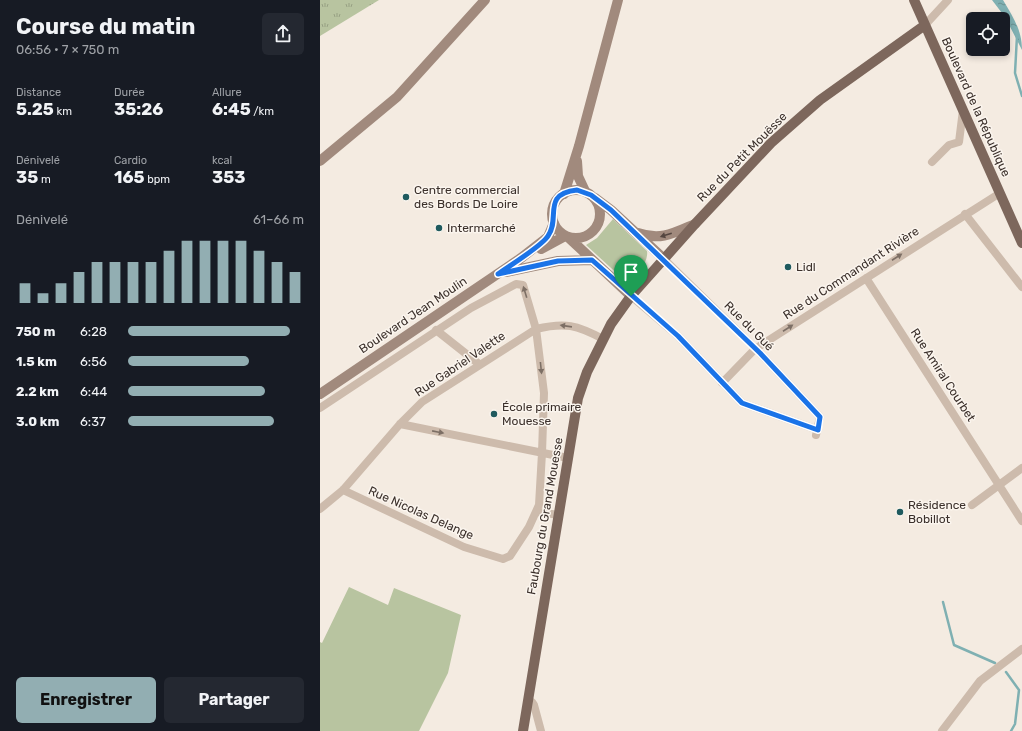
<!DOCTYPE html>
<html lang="fr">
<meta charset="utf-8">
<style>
body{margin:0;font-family:Rubik,sans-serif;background:#242831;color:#f1f3f6;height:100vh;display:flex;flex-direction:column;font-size:15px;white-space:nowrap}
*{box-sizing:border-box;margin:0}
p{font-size:13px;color:#9ea1a6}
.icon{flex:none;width:22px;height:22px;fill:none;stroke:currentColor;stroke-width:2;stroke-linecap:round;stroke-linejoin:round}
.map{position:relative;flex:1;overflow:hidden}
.details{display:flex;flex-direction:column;background:#171b24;width:320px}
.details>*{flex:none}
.controls{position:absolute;left:646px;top:12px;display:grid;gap:8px}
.controls a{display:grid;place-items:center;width:44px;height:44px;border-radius:6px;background:#171b24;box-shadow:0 2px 6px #0003;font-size:20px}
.pin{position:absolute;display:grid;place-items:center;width:34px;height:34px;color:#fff;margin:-41px -17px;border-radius:50% 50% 50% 0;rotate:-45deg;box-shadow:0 0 4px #0007}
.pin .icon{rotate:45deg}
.round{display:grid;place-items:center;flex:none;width:42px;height:42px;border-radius:6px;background:#242831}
.head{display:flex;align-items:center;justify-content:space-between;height:68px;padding:0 16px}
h1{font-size:22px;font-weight:700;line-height:30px}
.metrics{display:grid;grid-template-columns:repeat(3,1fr);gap:6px;height:68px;padding:4px 16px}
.metrics div{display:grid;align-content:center}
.metrics b{font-size:17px;font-weight:700}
.metrics small{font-size:11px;font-weight:400}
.metrics p{font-size:11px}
.chart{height:112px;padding:8px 16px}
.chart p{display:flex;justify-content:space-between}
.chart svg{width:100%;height:72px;margin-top:4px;stroke:#92aeb2;stroke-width:6}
.primary-button{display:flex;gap:8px;margin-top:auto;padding:8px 16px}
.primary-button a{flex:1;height:46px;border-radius:6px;background:#92aeb2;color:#111;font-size:16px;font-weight:700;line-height:46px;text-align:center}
.primary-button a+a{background:#242831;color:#f1f3f6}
ul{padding:0 16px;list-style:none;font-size:13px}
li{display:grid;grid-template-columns:64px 48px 1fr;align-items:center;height:30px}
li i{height:10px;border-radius:5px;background:#92aeb2}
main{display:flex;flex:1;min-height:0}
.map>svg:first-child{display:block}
.grass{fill:url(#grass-tufts)}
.green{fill:#b8c4a0}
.water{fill:url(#water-ripples)}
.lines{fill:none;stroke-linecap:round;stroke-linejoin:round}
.stream{stroke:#7fb0b2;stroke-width:2.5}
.street{stroke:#cdbbac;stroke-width:8}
.secondary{stroke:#a18a7d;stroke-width:10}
.primary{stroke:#7d675c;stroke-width:10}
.oneway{fill:#544640}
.oneway2{fill:#7d6f65}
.route-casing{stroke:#fff;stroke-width:8}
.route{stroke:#1a73e8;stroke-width:5}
.poi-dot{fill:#1f5a5e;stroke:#fbf5ee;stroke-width:1.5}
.labels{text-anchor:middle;stroke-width:3;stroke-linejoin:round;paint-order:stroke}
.street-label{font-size:12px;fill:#3b302b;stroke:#fbf5ee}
.poi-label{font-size:12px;fill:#3b302b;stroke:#fbf5ee;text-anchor:start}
</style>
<main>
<section class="details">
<div class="head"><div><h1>Course du matin</h1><p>06:56 · 7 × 750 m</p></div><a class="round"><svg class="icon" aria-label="share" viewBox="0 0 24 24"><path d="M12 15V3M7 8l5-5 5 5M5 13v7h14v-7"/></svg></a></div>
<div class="metrics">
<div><p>Distance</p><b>5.25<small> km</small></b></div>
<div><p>Durée</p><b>35:26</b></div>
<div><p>Allure</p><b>6:45<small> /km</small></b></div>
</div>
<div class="metrics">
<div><p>Dénivelé</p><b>35<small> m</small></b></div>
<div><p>Cardio</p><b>165<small> bpm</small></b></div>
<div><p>kcal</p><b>353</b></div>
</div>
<div class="chart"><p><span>Dénivelé</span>61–66 m</p>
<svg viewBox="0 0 160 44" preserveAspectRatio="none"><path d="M5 44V32M15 44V38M25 44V32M35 44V25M45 44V19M55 44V19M65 44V19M75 44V19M85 44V12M95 44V6M105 44V6M115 44V6M125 44V6M135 44V12M145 44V19M155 44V25"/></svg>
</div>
<ul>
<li><b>750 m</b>6:28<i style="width:92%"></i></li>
<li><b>1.5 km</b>6:56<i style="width:69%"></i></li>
<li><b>2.2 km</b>6:44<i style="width:78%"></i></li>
<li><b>3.0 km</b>6:37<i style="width:83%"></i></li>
</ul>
<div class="primary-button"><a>Enregistrer</a><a>Partager</a></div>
</section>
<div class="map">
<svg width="702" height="731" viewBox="0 0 702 731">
<defs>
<pattern id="grass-tufts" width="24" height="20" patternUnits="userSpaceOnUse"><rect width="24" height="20" fill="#b8c4a0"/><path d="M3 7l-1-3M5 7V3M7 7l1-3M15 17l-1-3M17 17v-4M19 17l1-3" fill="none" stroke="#97a083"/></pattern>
<pattern id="water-ripples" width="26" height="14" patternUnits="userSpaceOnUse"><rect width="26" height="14" fill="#7fb0b2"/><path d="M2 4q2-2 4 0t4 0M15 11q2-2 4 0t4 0" fill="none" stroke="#699091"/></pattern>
</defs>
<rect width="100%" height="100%" fill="#f4ebe1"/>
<!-- grass -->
<path class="grass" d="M0,0H59L0,36Z"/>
<!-- green -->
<path class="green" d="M293,219L327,251C329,262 315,280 303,279L266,245L277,238Z
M29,587L68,605L74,588L141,615L128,673L99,731H0V642L2,643Z"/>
<!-- water -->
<path class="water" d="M672,0H683C693,17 702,30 702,50L685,17Z"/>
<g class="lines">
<!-- stream -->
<path class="stream" d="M697,36L695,73L702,96
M623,602L634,645L675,663
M686,672L699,690L695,724L691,731"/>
<!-- street -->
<path class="street" d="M605,25L628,0
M612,162L629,145L639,142L643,110
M645,214L702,287
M344,259L440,353L500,417L496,435
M546,278L702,521
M311,296L358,336L422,403L498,430
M116,330L159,364
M402,383L435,349L680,193
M0,408L151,308L196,284L203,285L216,329L224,393L222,453L219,505L209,527L190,556L183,559L144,547L23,490
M80,424L248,458
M652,505L702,468
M0,509L23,490L80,424L102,402L216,329C245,322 257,325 283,339
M217,512L239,515
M208,702H212L214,705L221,731
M622,731L660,681L702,649"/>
<!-- secondary -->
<path class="secondary" d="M0,161L77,97L165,0
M257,161L258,176L265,191
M232 214a24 24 0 1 1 48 0a24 24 0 1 1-48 0Z
M244,194L259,146L298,0
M275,198L291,210L344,259
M318,233C341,241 354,233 375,224
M248,237L311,296
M221,249L245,236
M186,272L238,261L272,260
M0,394L201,258L228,237L234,223"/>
<!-- primary -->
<path class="primary" d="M594,0L702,243
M203,731L258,398L267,372L291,324L311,296L375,224L451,143L500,100L605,25"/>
</g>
<!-- one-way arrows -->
<defs><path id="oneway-solid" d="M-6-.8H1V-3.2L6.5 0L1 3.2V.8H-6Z"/></defs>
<use class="oneway" href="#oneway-solid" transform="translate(346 235) rotate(163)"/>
<g class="oneway2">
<use href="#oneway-solid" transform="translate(577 257) rotate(-33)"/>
<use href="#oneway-solid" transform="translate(205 292) rotate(-107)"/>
<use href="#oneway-solid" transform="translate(246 326) rotate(-172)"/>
<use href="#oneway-solid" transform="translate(468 328) rotate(-33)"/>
<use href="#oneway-solid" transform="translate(221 368) rotate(84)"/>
<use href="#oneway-solid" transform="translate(118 432) rotate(11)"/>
</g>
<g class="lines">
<!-- route casing -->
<g class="route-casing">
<path id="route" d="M257,190L271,195L291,210L440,353L500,417L498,430L422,403L358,336L272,260L238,261L178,274C189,266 222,246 228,236C241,218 221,194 257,190Z"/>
</g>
<!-- route -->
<use href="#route" class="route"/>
</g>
<!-- markers -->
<g class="poi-dot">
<circle cx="86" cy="197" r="4"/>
<circle cx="119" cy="228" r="4"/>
<circle cx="468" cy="267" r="4"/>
<circle cx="174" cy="414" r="4"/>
<circle cx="580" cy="512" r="4"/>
</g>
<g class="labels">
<!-- street labels -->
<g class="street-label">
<text transform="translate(656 107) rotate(66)" y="4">Boulevard de la République</text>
<text transform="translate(422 157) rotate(-45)" y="4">Rue du Petit Mouësse</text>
<text transform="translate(531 273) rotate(-33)" y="4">Rue du Commandant Rivière</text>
<text transform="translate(93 315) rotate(-34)" y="4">Boulevard Jean Moulin</text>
<text transform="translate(429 326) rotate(45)" y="4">Rue du Gué</text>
<text transform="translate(140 364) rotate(-34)" y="4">Rue Gabriel Valette</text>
<text transform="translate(623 375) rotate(57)" y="4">Rue Amiral Courbet</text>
<text transform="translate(101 513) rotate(24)" y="4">Rue Nicolas Delange</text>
<text transform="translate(225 516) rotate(-80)" y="4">Faubourg du Grand Mouesse</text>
</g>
<!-- poi labels -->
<g class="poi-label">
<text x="94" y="194">Centre commercial<tspan x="94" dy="14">des Bords De Loire</tspan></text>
<text x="127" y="232">Intermarché</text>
<text x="476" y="271">Lidl</text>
<text x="182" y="411">École primaire<tspan x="182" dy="14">Mouesse</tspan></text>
<text x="588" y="509">Résidence<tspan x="588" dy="14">Bobillot</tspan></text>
</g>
</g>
</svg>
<div class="controls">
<a><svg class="icon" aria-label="locate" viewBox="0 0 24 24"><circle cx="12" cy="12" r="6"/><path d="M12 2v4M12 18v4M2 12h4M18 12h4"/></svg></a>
</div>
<div class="pin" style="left:311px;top:296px;background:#1e9e55"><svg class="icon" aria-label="arrive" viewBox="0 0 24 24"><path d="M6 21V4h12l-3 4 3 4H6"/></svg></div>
</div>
</main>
